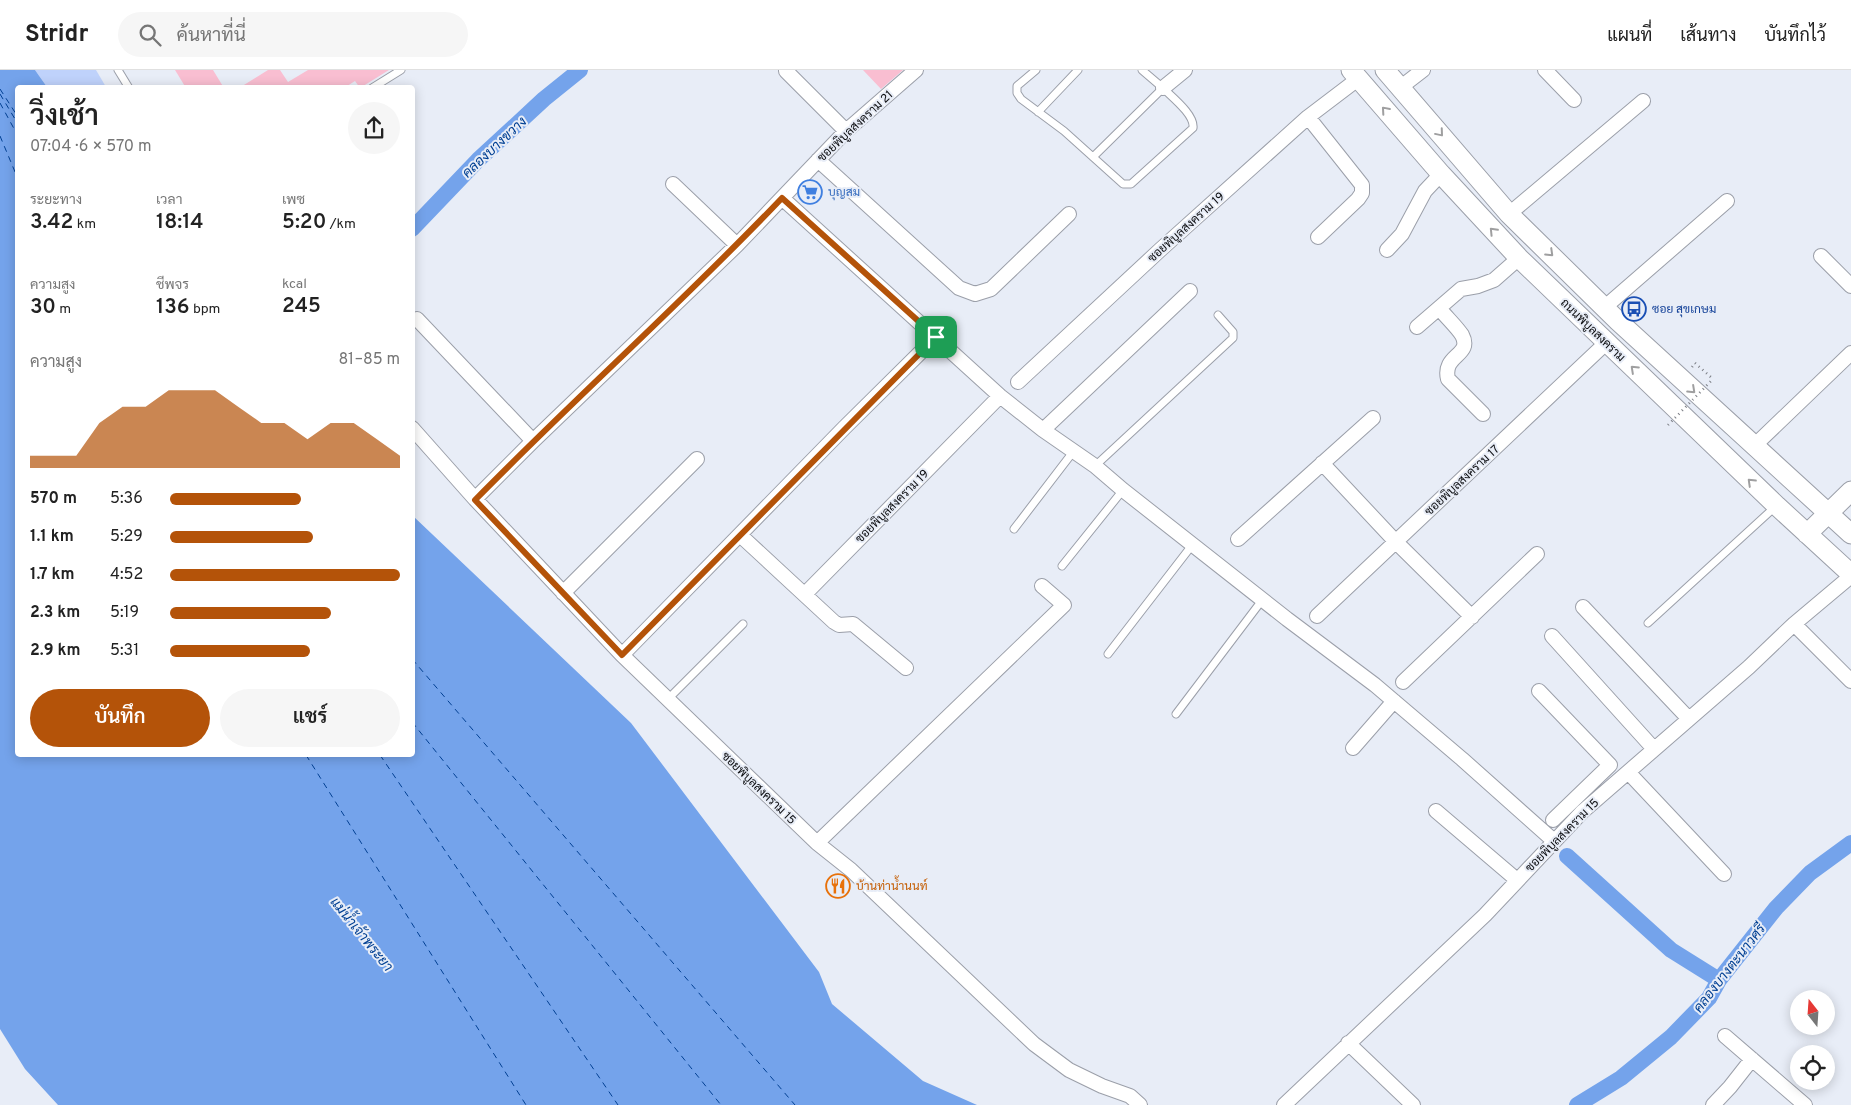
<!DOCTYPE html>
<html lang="th">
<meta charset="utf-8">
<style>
body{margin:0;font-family:Overpass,Sarabun,sans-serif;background:#f6f6f6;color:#222;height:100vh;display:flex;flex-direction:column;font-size:19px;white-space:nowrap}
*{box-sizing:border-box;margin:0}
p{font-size:16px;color:#767676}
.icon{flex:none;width:28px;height:28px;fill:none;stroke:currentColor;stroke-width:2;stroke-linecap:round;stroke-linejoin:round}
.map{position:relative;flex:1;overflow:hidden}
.sheet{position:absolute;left:15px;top:15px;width:400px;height:672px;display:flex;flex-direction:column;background:#fff;border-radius:5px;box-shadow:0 2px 12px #0003}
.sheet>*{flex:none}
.needle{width:32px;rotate:343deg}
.buttons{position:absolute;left:1790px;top:920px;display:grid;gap:10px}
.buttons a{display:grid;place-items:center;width:45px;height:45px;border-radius:50%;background:#fff;box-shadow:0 2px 12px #0003;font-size:25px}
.pin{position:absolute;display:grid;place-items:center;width:42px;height:42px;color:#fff;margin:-21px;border-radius:10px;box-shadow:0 2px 8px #0006}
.round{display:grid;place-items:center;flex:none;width:52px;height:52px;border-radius:26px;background:#f6f6f6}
.overview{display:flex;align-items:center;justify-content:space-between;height:85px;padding:0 15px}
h1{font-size:28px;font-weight:600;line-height:38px}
.stats{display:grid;grid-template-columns:repeat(3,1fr);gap:8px;height:85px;padding:5px 15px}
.stats div{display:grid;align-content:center}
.stats b{font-size:21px;font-weight:600}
.stats small{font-size:14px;font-weight:400}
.stats p{font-size:14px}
.chart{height:140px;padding:10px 15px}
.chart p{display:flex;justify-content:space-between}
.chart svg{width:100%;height:90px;margin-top:5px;fill:#b45309;opacity:.7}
.button{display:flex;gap:10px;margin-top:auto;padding:10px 15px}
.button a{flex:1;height:58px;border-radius:30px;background:#b45309;color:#fff;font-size:20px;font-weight:600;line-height:58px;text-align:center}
.button a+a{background:#f6f6f6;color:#222}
ul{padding:0 15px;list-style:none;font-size:16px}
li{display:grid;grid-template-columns:80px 60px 1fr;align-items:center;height:38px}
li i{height:12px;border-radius:6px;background:#b45309}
header{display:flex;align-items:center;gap:30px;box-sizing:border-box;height:70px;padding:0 25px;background:#fff;border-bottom:1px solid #e0e0e0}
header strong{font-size:24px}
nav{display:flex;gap:28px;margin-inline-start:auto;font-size:18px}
.search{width:350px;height:45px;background:#f6f6f6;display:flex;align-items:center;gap:12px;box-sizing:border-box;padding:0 18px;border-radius:28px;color:#767676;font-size:19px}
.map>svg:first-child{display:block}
.park{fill:#bfd2fb}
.water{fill:#74a3eb}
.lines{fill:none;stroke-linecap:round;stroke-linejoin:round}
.canal{stroke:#74a3eb;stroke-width:16}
.ferry{stroke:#024093;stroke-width:1;stroke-dasharray:6 5;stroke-linecap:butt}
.building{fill:#f9bed1}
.lane-casing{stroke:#9b9fa9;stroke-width:9}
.street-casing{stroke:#9b9fa9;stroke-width:16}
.secondary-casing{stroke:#9b9fa9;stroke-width:21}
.path{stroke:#7b7e85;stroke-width:2.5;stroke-dasharray:1 4;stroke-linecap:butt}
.lane{stroke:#fff;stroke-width:7}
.street{stroke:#fff;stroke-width:14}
.secondary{stroke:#fff;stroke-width:19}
.path-bridge{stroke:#7b7e85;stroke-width:2.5;stroke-dasharray:1 4;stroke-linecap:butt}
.oneway{stroke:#9f9fa0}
.route-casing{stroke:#fff;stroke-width:10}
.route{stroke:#b45309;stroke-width:6}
.labels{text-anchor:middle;stroke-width:4;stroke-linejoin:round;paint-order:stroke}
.street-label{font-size:12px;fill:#0e0f12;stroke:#e8edf7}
.shop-label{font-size:12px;fill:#366cbe;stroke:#e8edf7;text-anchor:start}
.transit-label{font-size:12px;fill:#164399;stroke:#e8edf7;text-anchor:start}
.food-label{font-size:12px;fill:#c56008;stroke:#e8edf7;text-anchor:start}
.water-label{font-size:14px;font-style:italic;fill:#024093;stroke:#e8edf7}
</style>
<header>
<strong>Stridr</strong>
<div class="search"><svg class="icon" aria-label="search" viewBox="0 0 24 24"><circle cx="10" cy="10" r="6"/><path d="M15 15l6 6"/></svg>ค้นหาที่นี่</div>
<nav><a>แผนที่</a><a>เส้นทาง</a><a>บันทึกไว้</a></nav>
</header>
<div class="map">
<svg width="1851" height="1035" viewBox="0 0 1851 1035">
<rect width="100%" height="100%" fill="#e8edf7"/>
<!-- park -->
<path class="park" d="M35,0H96L106,17H47Z"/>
<!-- water -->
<path class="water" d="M0,0H35L47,17L18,18V685H412L413,446L631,653L819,902L832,934L923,1011L977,1035H58L25,999L0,959Z"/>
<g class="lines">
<!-- canal -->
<path class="canal" d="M412,159L478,90L544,29L580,0
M1567,786L1671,880L1719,910
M1577,1035L1621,1008L1671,967L1709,928L1719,910L1776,838L1810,803L1851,773"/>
<!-- ferry -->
<path class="ferry" d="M0,19L18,47
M0,24L18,54
M0,33L18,66
M0,66L18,109
M412,589L795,1035
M412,652L721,1035
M306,685L526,1035
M380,685L618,1035"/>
</g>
<!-- building -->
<path class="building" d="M175,0H213L224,18H186Z
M268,0H280L288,12L308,0H389L360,18L355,11L344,18H239Z
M863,0H903L881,19Z"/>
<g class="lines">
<!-- lane casing -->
<g class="lane-casing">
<path id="lane" d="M118,0L129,18
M1036,0L1017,16V23L1021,29L1064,61L1123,114H1131L1193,58C1195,45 1172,27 1163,18
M372,18L401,0
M1038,42L1078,0
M1093,87L1163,18L1142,0
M1095,396L1233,268V262L1218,245
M1014,459L1073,382
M1062,496L1123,420
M1648,553L1775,437
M1108,584L1193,474
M668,629L743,554
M1176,644L1263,529"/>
</g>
<!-- street casing -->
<g class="street-casing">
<path id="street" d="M1545,0L1574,30
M786,1L846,61
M1401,17L1423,0
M1163,18L1185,0
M1308,47L1362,115V123L1358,129L1318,167
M818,90L959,218L975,224L991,219L1069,144
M673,114L737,175
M782,128L1000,326L1043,360L1095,396L1123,420L1287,549L1375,615L1462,689L1554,771
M1509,144L1643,31
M1387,180L1402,164L1425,121L1441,104
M1821,186L1851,216
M1605,237L1727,131
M1439,238C1446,247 1456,256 1462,265C1473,286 1442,284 1448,309L1483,344
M417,249L533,371
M1417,257L1461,219L1478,216L1494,210L1519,188
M1018,312L1160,180L1308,47L1358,9
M412,358L475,429L622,585L817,773L851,800L1034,974L1069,1000L1102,1016L1130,1026L1140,1035
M1043,360L1190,221
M1754,376L1851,283
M1322,393L1396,472L1472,547
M475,429L533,371L737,175L846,61L916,0
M740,465L834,552L839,555L853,554L906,598
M1238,469L1373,348
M563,523L697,389
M805,524L1000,326
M1583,537L1689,649
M1317,546L1606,273
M1794,554L1851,611
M1552,566L1654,679
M622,585L844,358L936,267
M1403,612L1537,484
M1539,621L1610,695L1553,750
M1353,678L1394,631
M1628,702L1724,804
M1436,741L1517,810
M817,773L1064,535L1042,516
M1725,966L1805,1035
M1348,973L1413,1035
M1284,1035L1485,845L1582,742L1749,597L1794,554L1851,506
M1713,1035L1730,1017L1752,989"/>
</g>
<!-- secondary casing -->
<g class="secondary-casing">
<path id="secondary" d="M1351,0L1441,104L1519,188L1777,436L1851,504
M1385,0L1509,144L1618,251L1851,464
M1807,464L1851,421"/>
</g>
<!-- path -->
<path class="path" d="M1692,297L1695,293L1713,309"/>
<!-- lane -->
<use href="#lane" class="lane"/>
<!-- street -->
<use href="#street" class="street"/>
<!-- secondary -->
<use href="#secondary" class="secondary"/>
<!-- path-bridge -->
<path class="path-bridge" d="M1668,355L1713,309"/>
</g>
<!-- one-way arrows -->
<defs><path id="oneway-chevron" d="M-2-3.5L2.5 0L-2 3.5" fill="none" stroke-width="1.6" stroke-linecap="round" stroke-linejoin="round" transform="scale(1.25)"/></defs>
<g class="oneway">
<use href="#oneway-chevron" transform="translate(1385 40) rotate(-131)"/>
<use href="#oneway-chevron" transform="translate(1440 63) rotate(50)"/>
<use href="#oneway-chevron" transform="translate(1493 161) rotate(-134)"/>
<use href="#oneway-chevron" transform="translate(1550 183) rotate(44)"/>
<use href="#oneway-chevron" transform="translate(1634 299) rotate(-137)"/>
<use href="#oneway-chevron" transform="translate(1692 320) rotate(43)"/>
<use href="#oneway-chevron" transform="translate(1751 412) rotate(-136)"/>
</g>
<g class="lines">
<!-- route casing -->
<g class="route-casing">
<path id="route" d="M782,128L936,267L622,585L475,430C576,327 683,232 782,128Z"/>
</g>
<!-- route -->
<use href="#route" class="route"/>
</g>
<!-- icons -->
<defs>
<g id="supermarket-ring" transform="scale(1.25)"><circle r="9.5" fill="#e8edf7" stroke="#3f7fe0" stroke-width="1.5"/><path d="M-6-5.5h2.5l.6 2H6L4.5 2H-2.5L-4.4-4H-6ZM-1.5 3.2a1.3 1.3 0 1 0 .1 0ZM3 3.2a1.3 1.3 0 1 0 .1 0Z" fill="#3f7fe0"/></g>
<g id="bus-ring" transform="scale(1.25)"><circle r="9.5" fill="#e8edf7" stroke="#1a4fb4" stroke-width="1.5"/><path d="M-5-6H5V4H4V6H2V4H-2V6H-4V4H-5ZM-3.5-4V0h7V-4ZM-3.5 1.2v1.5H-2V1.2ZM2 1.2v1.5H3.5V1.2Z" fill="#1a4fb4"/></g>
<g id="restaurant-ring" transform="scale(1.25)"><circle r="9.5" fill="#e8edf7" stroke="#e8710a" stroke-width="1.5"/><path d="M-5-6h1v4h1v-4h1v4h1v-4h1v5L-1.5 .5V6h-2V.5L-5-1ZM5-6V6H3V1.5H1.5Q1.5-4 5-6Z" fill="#e8710a"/></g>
</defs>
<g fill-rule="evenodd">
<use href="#supermarket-ring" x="810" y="122"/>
<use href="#bus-ring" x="1634" y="239"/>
<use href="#restaurant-ring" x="838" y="816"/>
</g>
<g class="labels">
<!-- street labels -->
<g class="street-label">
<text transform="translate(855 56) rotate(-43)" y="4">ซอยพิบูลสงคราม 21</text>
<text transform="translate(1186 157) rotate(-42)" y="4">ซอยพิบูลสงคราม 19</text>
<text transform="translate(1593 260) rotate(44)" y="4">ถนนพิบูลสงคราม</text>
<text transform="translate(1462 410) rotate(-43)" y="4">ซอยพิบูลสงคราม 17</text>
<text transform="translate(892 436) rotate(-45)" y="4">ซอยพิบูลสงคราม 19</text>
<text transform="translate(759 718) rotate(44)" y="4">ซอยพิบูลสงคราม 15</text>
<text transform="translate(1562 765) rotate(-45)" y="4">ซอยพิบูลสงคราม 15</text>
</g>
<!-- shop labels -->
<g class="shop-label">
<text x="828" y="126">บุญสม</text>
</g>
<!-- transit labels -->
<g class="transit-label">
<text x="1652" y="243">ซอย สุขเกษม</text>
</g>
<!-- food labels -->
<g class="food-label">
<text x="856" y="820">บ้านท่าน้ำนนท์</text>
</g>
<!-- water labels -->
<g class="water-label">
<text transform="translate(494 77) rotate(-43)" y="5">คลองบางขวาง</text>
<text transform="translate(362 864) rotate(51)" y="5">แม่น้ำเจ้าพระยา</text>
<text transform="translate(1729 898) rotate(-52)" y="5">คลองบางตะนาวศรี</text>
</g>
</g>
</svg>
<div class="buttons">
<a><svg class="needle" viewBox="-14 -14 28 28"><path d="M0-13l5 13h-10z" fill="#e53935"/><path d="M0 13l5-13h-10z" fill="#767676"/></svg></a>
<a><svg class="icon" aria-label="locate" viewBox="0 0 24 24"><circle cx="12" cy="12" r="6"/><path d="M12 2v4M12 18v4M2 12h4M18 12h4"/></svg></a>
</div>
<div class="pin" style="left:936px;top:267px;background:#1e9e55"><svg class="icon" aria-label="arrive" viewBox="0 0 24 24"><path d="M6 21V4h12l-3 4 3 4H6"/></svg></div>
<section class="sheet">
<div class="overview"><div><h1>วิ่งเช้า</h1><p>07:04 · 6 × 570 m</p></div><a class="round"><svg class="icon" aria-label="share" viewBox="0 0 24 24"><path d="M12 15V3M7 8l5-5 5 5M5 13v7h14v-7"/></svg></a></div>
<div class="stats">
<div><p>ระยะทาง</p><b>3.42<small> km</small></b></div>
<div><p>เวลา</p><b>18:14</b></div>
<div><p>เพซ</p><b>5:20<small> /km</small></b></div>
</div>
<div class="stats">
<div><p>ความสูง</p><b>30<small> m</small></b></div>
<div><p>ชีพจร</p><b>136<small> bpm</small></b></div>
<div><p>kcal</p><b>245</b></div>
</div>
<div class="chart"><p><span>ความสูง</span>81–85 m</p>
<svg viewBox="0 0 160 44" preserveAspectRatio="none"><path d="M0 44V38L10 38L20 38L30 22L40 14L50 14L60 6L70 6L80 6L90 14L100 22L110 22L120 30L130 22L140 22L150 30L160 38V44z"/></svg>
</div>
<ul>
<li><b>570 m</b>5:36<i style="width:57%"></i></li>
<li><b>1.1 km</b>5:29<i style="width:62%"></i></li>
<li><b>1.7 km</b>4:52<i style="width:100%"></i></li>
<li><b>2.3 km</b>5:19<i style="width:70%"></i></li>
<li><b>2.9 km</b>5:31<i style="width:61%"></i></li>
</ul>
<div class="button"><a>บันทึก</a><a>แชร์</a></div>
</section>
</div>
